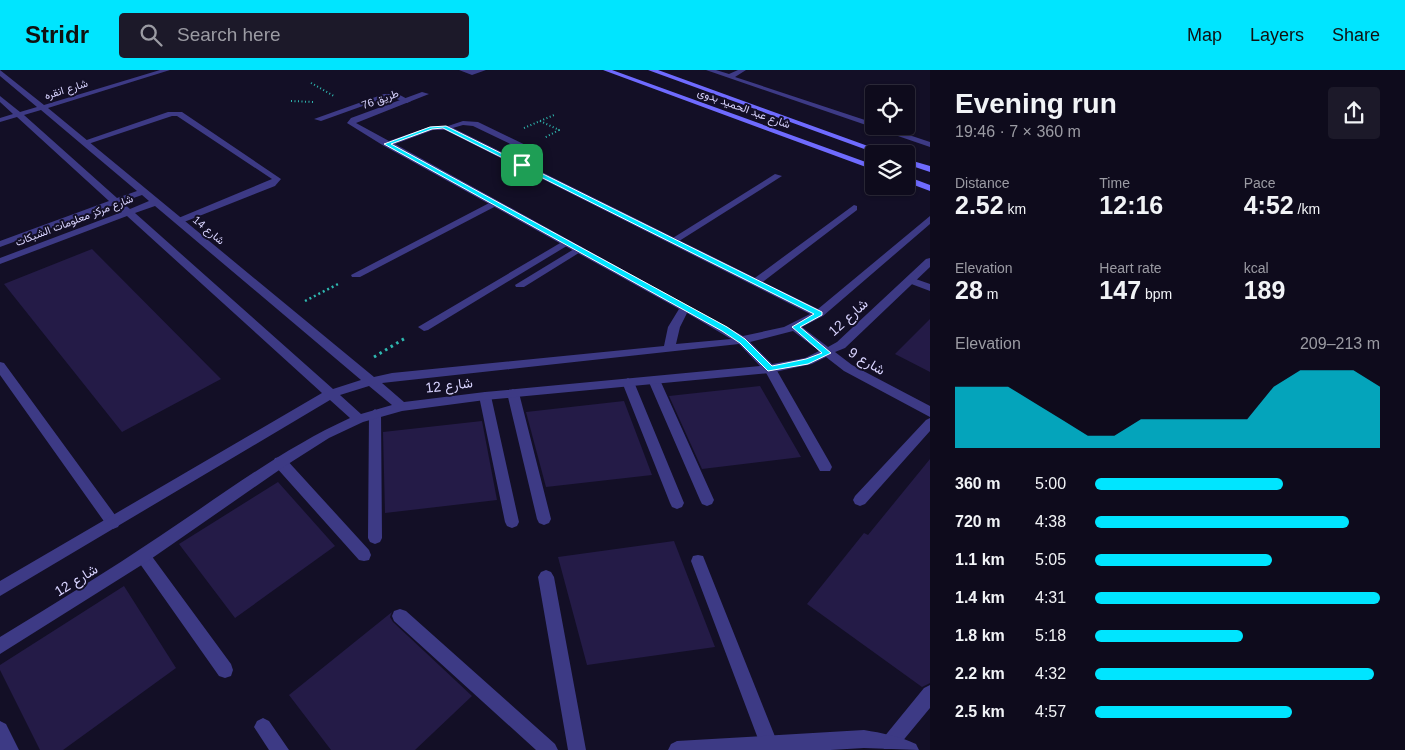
<!DOCTYPE html>
<meta charset="utf-8">
<style>
body{margin:0;font-family:Arial,Vazirmatn,sans-serif;background:#1c1929;color:#f1f3f6;height:100vh;display:flex;flex-direction:column;font-size:19px;white-space:nowrap}
*{box-sizing:border-box;margin:0}
p{font-size:16px;color:#9b9ba3}
.icon{flex:none;width:28px;height:28px;fill:none;stroke:currentColor;stroke-width:2;stroke-linecap:round;stroke-linejoin:round}
.map{position:relative;flex:1;overflow:hidden}
.sheet{display:flex;flex-direction:column;background:#0e0b1c;width:475px}
.sheet>*{flex:none}
.buttons{position:absolute;left:865px;top:15px;display:grid;gap:10px}
.buttons a{display:grid;place-items:center;width:50px;height:50px;border-radius:5px;background:#0e0b1c;box-shadow:0 1px 4px #0004,0 0 0 1px #2e2b3b;font-size:25px}
.pin{position:absolute;display:grid;place-items:center;width:42px;height:42px;color:#fff;margin:-21px;border-radius:10px;box-shadow:0 2px 8px #0006}
.round{display:grid;place-items:center;flex:none;width:52px;height:52px;border-radius:5px;background:#1c1929}
.overview{display:flex;align-items:center;justify-content:space-between;height:85px;padding:0 25px}
h1{font-size:28px;font-weight:600;line-height:38px}
.figures{display:grid;grid-template-columns:repeat(3,1fr);gap:8px;height:85px;padding:5px 25px}
.figures div{display:grid;align-content:center}
.figures b{font-size:25px;font-weight:600}
.figures small{font-size:14px;font-weight:400}
.figures p{font-size:14px}
.chart{height:140px;padding:10px 25px}
.chart p{display:flex;justify-content:space-between}
.chart svg{width:100%;height:90px;margin-top:5px;fill:#00e5ff;opacity:.7}
ul{padding:0 25px;list-style:none;font-size:16px}
li{display:grid;grid-template-columns:80px 60px 1fr;align-items:center;height:38px}
li i{height:12px;border-radius:6px;background:#00e5ff}
header{display:flex;align-items:center;gap:30px;box-sizing:border-box;height:70px;padding:0 25px;background:#00e5ff;color:#111}
header strong{font-size:24px}
nav{display:flex;gap:28px;margin-inline-start:auto;font-size:18px}
.search{width:350px;height:45px;background:#1c1929;display:flex;align-items:center;gap:12px;box-sizing:border-box;padding:0 18px;border-radius:5px;color:#9b9ba3;font-size:19px}
main{display:flex;flex:1;min-height:0}
.map>svg:first-child{display:block}
.building{fill:#241b47}
.lines{fill:none;stroke-linecap:round;stroke-linejoin:round}
.path-far2{stroke:#2fb8b0;stroke-width:2;stroke-dasharray:1 2.5;stroke-linecap:butt}
.path-far1{stroke:#2fb8b0;stroke-width:2.5;stroke-dasharray:2 3;stroke-linecap:butt}
.path{stroke:#2fb8b0;stroke-width:3;stroke-dasharray:2.5 4;stroke-linecap:butt}
.lane{fill:#3d3a85;fill-rule:evenodd}
.street{fill:#3d3a85;fill-rule:evenodd}
.secondary{fill:#6f6bff;fill-rule:evenodd}
.route{fill:#00e5ff;stroke:#fff;fill-rule:evenodd}
.labels{text-anchor:middle;stroke-width:4;stroke-linejoin:round;paint-order:stroke}
.far-street-label{font-size:11px;fill:#d9d4ff;stroke:#130f26}
.street-label{font-size:14px;fill:#d9d4ff;stroke:#130f26}
</style>
<header>
<strong>Stridr</strong>
<div class="search"><svg class="icon" aria-label="search" viewBox="0 0 24 24"><circle cx="10" cy="10" r="6"/><path d="M15 15l6 6"/></svg>Search here</div>
<nav><a>Map</a><a>Layers</a><a>Share</a></nav>
</header>
<main>
<div class="map">
<svg width="930" height="680" viewBox="0 0 930 680">
<rect width="100%" height="100%" fill="#130f26"/>
<!-- building -->
<path class="building" d="M92,179L221,309L122,362L4,214Z
M930,249V302L895,284Z
M760,316L801,387L702,399L669,326Z
M624,331L652,405L546,417L526,342Z
M482,351L497,430L385,443L383,362Z
M930,389V613L922,617L807,534L864,463L868,465Z
M278,412L335,476L235,548L179,474Z
M674,471L715,577L587,595L558,487Z
M124,516L176,598L63,680H40L0,600V595Z
M392,542L390,547L393,552L472,626L415,680H331L289,625Z"/>
<g class="lines">
<!-- path-far2 -->
<path class="path-far2" d="M311,13L334,26
M291,31L313,32
M540,51L559,60L544,68
M524,58L554,45"/>
<!-- path-far1 -->
<path class="path-far1" d="M305,231L340,213"/>
<!-- path -->
<path class="path" d="M374,287L407,267"/>
<!-- lane -->
<path class="lane" d="M459,0H486L472,5Z
M384,24H398L411,31L407,33L394,28H385L321,51L314,49Z
M168,42H182L281,109L275,116L179,154L176,153V149L272,109L177,46H172L88,74L81,72Z
M463,51L478,52L538,81V89L524,97H518V93L530,88L531,84L473,56L463,55L446,60L442,58Z
M775,104L782,106L676,173H670L668,171Z
M495,130L498,131V135L360,207H352L351,205Z
M854,135L857,136V140L760,214H752V210Z
M567,169L572,172L570,174L428,260L424,261L418,257Z
M579,176L582,177V181L524,217H516L515,215Z
M910,207L930,214V221L906,212L905,210Z
M0,292L4,293L118,449L120,453L118,457L113,459L108,457L0,305Z
M770,295L776,299L830,393L832,397L830,401H820L764,299Z
M654,306L660,310L714,430L712,434L707,436L702,434L700,430L648,310Z
M628,308L634,312L684,433L682,437L677,439L672,437L670,433L622,312Z
M513,319L519,323L551,449L549,453L544,455L539,453L537,449L507,323Z
M485,322L491,326L519,452L517,456L512,458L507,456L505,452L479,326Z
M375,339L381,344L382,468L380,472L375,474L370,472L368,468L369,344Z
M930,348V361L865,434L860,436L855,434L853,430L855,426L926,350Z
M280,387L285,388L369,480L371,485L369,490L364,491L359,490L275,396L273,392L275,388Z
M143,480L148,481L231,594L233,600L231,606L225,608L219,606L138,491L136,486L138,481Z
M698,485L703,486L705,491L778,674L776,680H762L760,674L691,491L693,486Z
M546,500L551,502L554,507L586,680H568L538,507L541,502Z
M400,539L406,541L555,674L558,680H536L394,551L392,546L394,541Z
M930,615V638L896,679H884L881,673L884,667L924,618Z
M263,648L269,651L289,680H269L254,657L257,651Z
M0,651L6,654L19,680H0Z"/>
<!-- street -->
<path class="street" d="M0,0L44,35L160,0H170L48,38L374,307L392,303L664,276L668,257L679,239L384,76L347,53L351,48L422,22L429,24L356,53L389,71L432,56H449L818,239L930,146V154L823,246L802,257L828,277L837,272L926,189L930,188V197L845,278L835,282L852,295L930,336V347L844,301L826,287L812,294L770,303L485,330L402,341L363,352L329,368L285,396L148,491L0,584V567C54,534 108,501 160,466C222,425 282,379 350,348L330,330L0,526V511L322,323L127,146L0,194V188L122,142L114,135L0,177V171L109,131L17,47L0,52V48L13,44L0,32V26L20,42L37,37L0,6ZM41,40L137,121L117,128L24,45ZM433,60H445L810,244L784,257L743,266L395,74ZM142,125L149,131L130,139L122,132ZM155,136L361,310L333,319L135,143ZM687,243L731,269L676,274L680,257ZM793,261L819,281L805,288L772,294L750,272ZM739,274L760,296L485,322L404,332L382,313ZM369,316L392,335L361,344L340,325Z
M706,0H716L729,4L738,0H746L735,7L874,53V56H882L930,72V77Z
M864,660C882,663 899,666 916,674L919,680L864,678L830,680H668L671,674L677,671Z"/>
<!-- secondary -->
<path class="secondary" d="M603,0H612L874,95V100Z
M648,0H658L890,84H878Z
M906,89L930,96V102L906,94Z
M906,106L930,115V121L906,112Z"/>
</g>
<!-- route -->
<path class="route" d="M446,56L822,242V245L800,257L831,283L808,294L768,301L740,273L722,261L384,74L430,57ZM443,58L814,244L792,257L822,283L806,289L772,296L745,269L727,257L391,74L432,59Z"/>
<g class="labels">
<!-- far-street labels -->
<g class="far-street-label">
<text transform="translate(66 19) rotate(-17)" y="4">شارع انقره</text>
<text transform="translate(380 29) rotate(-20)" y="4">طريق 76</text>
<text transform="translate(744 38) rotate(20)" y="4">شارع عبد الحميد بدوى</text>
<text transform="translate(74 150) rotate(-21)" y="4">شارع مركز معلومات الشبكات</text>
<text transform="translate(209 160) rotate(40)" y="4">شارع 14</text>
</g>
<!-- street labels -->
<g class="street-label">
<text transform="translate(848 247) rotate(-42)" y="5">شارع 12</text>
<text transform="translate(867 291) rotate(31)" y="5">شارع 9</text>
<text transform="translate(449 315) rotate(-7)" y="5">شارع 12</text>
<text transform="translate(76 510) rotate(-32)" y="5">شارع 12</text>
</g>
</g>
</svg>
<div class="buttons">
<a><svg class="icon" aria-label="locate" viewBox="0 0 24 24"><circle cx="12" cy="12" r="6"/><path d="M12 2v4M12 18v4M2 12h4M18 12h4"/></svg></a>
<a><svg class="icon" aria-label="layers" viewBox="0 0 24 24"><path d="M12 4l9 5-9 5-9-5zM3 14l9 5 9-5"/></svg></a>
</div>
<div class="pin" style="left:522px;top:95px;background:#1e9e55"><svg class="icon" aria-label="arrive" viewBox="0 0 24 24"><path d="M6 21V4h12l-3 4 3 4H6"/></svg></div>
</div>
<section class="sheet">
<div class="overview"><div><h1>Evening run</h1><p>19:46 · 7 × 360 m</p></div><a class="round"><svg class="icon" aria-label="share" viewBox="0 0 24 24"><path d="M12 15V3M7 8l5-5 5 5M5 13v7h14v-7"/></svg></a></div>
<div class="figures">
<div><p>Distance</p><b>2.52<small> km</small></b></div>
<div><p>Time</p><b>12:16</b></div>
<div><p>Pace</p><b>4:52<small> /km</small></b></div>
</div>
<div class="figures">
<div><p>Elevation</p><b>28<small> m</small></b></div>
<div><p>Heart rate</p><b>147<small> bpm</small></b></div>
<div><p>kcal</p><b>189</b></div>
</div>
<div class="chart"><p><span>Elevation</span>209–213 m</p>
<svg viewBox="0 0 160 44" preserveAspectRatio="none"><path d="M0 44V14L10 14L20 14L30 22L40 30L50 38L60 38L70 30L80 30L90 30L100 30L110 30L120 14L130 6L140 6L150 6L160 14V44z"/></svg>
</div>
<ul>
<li><b>360 m</b>5:00<i style="width:66%"></i></li>
<li><b>720 m</b>4:38<i style="width:89%"></i></li>
<li><b>1.1 km</b>5:05<i style="width:62%"></i></li>
<li><b>1.4 km</b>4:31<i style="width:100%"></i></li>
<li><b>1.8 km</b>5:18<i style="width:52%"></i></li>
<li><b>2.2 km</b>4:32<i style="width:98%"></i></li>
<li><b>2.5 km</b>4:57<i style="width:69%"></i></li>
</ul>
</section>
</main>
